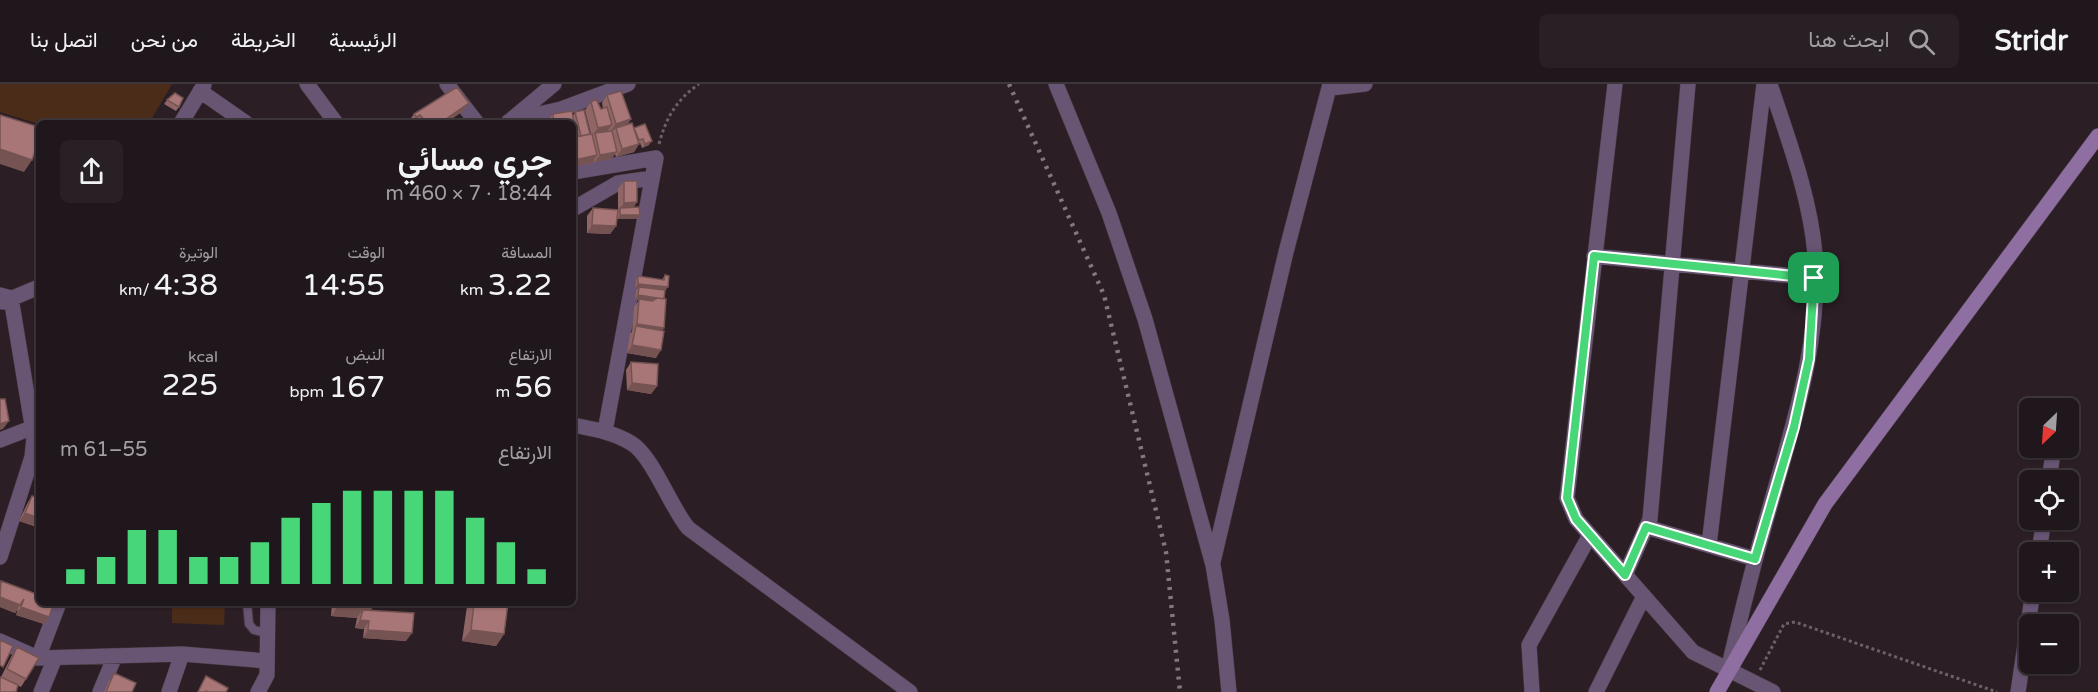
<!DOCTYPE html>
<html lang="ar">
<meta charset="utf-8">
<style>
body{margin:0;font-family:"Varela Round",Vazirmatn,sans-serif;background:#282025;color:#f1f3f6;direction:rtl;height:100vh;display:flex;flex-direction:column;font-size:22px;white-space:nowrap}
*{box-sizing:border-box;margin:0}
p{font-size:20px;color:#a29fa3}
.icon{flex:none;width:33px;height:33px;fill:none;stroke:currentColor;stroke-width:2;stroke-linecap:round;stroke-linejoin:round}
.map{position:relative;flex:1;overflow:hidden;direction:ltr}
.drawer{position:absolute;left:36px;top:36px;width:540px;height:486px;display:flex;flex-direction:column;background:#20171c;border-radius:9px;box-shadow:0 2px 4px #0004,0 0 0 2px #3d363b;direction:rtl}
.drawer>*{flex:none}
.needle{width:39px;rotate:205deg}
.fabs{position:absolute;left:2019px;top:314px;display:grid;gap:12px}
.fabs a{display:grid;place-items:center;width:60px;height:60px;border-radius:9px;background:#20171c;box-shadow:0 2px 4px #0004,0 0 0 2px #3d363b;font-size:30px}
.pin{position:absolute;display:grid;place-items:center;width:51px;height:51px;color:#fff;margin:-26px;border-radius:12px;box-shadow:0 3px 9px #0006}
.round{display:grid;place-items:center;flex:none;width:63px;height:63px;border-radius:9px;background:#282025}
.head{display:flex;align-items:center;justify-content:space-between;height:102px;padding:0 24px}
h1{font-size:33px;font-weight:600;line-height:45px}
.stats{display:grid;grid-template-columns:repeat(3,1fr);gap:9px;height:102px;padding:6px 24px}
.stats div{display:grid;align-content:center}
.stats b{font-size:30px;font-weight:600}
.stats small{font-size:16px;font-weight:400}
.stats p{font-size:16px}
.chart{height:168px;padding:12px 24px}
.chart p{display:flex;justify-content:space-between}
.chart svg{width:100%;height:108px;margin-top:6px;stroke:#47d779;stroke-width:6}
header{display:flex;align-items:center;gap:36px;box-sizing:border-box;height:84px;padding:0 30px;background:#20171c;border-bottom:2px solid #3d363b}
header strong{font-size:28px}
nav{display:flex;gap:33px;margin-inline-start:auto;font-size:21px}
.search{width:420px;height:54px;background:#282025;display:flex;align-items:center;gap:15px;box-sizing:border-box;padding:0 21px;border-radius:9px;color:#a29fa3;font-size:22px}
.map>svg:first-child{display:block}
.green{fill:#4b2c18}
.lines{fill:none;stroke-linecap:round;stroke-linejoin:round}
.lane-casing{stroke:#45393f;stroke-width:10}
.street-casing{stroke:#45393f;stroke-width:16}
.secondary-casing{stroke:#45393f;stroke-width:16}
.path{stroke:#6c6167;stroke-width:3;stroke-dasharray:3 3;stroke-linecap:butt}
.lane{stroke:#685473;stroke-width:8}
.street{stroke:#685473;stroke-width:15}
.secondary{stroke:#8f6ea1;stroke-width:15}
.rail{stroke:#82787d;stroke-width:4.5;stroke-dasharray:3 6;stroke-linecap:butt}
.wall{fill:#906565}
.shaded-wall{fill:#765353}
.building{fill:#a87676;stroke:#765353;stroke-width:1.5}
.route-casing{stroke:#fff;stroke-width:12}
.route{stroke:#47d779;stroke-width:8}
</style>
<header>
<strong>Stridr</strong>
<div class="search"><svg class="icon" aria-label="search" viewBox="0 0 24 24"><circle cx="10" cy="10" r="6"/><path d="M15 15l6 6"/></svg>ابحث هنا</div>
<nav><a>الرئيسية</a><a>الخريطة</a><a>من نحن</a><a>اتصل بنا</a></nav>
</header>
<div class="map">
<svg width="2098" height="608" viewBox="0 0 2098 608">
<rect width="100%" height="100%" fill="#2b1f25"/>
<!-- green -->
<path class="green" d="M0,0H172L149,39L39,40L0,28Z
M172,519H225L224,541L172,539Z"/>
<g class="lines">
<!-- lane casing -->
<g class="lane-casing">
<path id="lane" d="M247,519L249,540L254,546L267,549"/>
</g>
<!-- street casing -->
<g class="street-casing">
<path id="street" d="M307,0L336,39
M447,0L477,39
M1056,0L1109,129L1145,235L1213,481L1222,536L1229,608
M1615,0L1567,414L1576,435L1693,568L1773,608
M1331,4L1365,0
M200,7L246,39
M512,35L554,0
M509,37L561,25L628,0
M181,39L204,1
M573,88L656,74L605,347
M573,125L618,99L652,94
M1594,172L1814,194
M0,211L11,214L34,353L32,373L0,473
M3,218L39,203
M573,341C593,345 613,348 631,359C652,371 670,422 688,444L910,608
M0,356L39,341
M2049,396L2054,363
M1646,443L1755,475
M1709,461L1764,0
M2039,468L2044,435
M1213,478L1286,168L1330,0
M1625,491L1650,435L1688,0
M0,557L38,574L182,570L267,577
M38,574L59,519
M1728,586C1741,530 1755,474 1771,419C1794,338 1821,256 1815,170C1810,112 1788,55 1770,0
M41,608L55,574
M100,608L115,572
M169,608L182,570
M258,608L267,591L268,519
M1532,608L1529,561L1590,451
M1596,608L1644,512
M2018,608L2033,507"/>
</g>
<!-- secondary casing -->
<g class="secondary-casing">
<path id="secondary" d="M1717,608L1825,420L2098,52"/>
</g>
<!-- path -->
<path class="path" d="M659,60C666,34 676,16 699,0
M1760,586L1784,540L1795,538L1997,608"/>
<!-- lane -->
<use href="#lane" class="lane"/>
<!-- street -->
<use href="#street" class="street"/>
<!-- secondary -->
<use href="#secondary" class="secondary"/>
<!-- rail -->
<path class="rail" d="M1009,0L1104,211L1166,468L1180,608"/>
</g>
<!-- wall -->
<path class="wall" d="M607,11L628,40L634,44L649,61L642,64L640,59H639V60L634,68L616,73L615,70L611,75L594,78V76L592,79L573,83V39L547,38L553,30L573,32L575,28L590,50H591L585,26L591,18L601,25H603L602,19Z
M167,16L179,23L176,27L164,20Z
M469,19L463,27L446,39H409L408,38L414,30Z
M624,97L633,123L640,131L637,135H617L616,142L610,150L587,149V132L593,124L618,126V105Z
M665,191V207L662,247L656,274L627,269L630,250L632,248L634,223L639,216L635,215L636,207L638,204H635L636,196L638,192L662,196Z
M631,278L657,302L651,310L627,306L626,286Z
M39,406V441L37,443L19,437L27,420L32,412L37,413Z
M0,498L49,533L44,540L16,531L18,525L15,529L0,523Z
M332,519H373L371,526L406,557L363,554L364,545L355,544L357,534L331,532Z
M469,519H508L504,550L496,562L462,557L467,522Z
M17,563L26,595L21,603L1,593L12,571Z
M114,589L132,608H104L109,597Z"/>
<!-- shaded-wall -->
<path class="shaded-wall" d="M469,19L463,27L446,39H440Z
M420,31L414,38L411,39L416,33Z
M631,35L626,43L616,44L614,46L610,47L616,40Z
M612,41L606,49H595L592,52L598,44Z
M652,57L649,61L642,64L645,60Z
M639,60L634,68L616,73L622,65Z
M0,65L32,76L24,88L0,80Z
M617,68L611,75L594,78L600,71Z
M597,71L592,79L573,83V79L575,76Z
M637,118L632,126L620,124L624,119Z
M620,131H640L637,135H617Z
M592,141L616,142L610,150L587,149Z
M638,200L668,203L665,207L635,204Z
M638,211L664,215L661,219L635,215Z
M637,240L664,244L659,252L636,242L632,248Z
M632,261L661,266L656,274L627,269Z
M632,299L657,302L651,310L627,306Z
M9,337L3,345L0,346V340Z
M25,429L39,434V441L37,443L19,437Z
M0,513L20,521L15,529L0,523Z
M339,520L373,523L365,534L363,526L357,534L331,532Z
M21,523L49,533L44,540L16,531Z
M360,536L369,537L364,545L355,544Z
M368,546L412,549L406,557L363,554Z
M471,546L504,550L496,562L462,557Z"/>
<!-- building -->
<path class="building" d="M457,3L469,19L440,39H427L420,31L416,33L414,30Z
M621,7L631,35L616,40L607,11Z
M175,9L183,14L179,23L167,16Z
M596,15L601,25L607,23L612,41L598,44L591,18Z
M584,26L590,50L581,52L575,28Z
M572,27L576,51H573V39H554L553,30Z
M0,31L39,43V57L32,76L0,65Z
M632,39L639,60L622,65L616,44Z
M645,40L652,57L645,60L643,55L639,56L634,44Z
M612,47L617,68L600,71L595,49Z
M592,50L597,71L575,76L573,64V53Z
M624,97H637V118L624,119Z
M639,123L640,131H620V124Z
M593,124L618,126L616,142L592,141Z
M665,191L669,192L668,203L638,200V192L664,196Z
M639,203L665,206L664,215L638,211Z
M657,214L666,215L664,244L637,240L639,215L652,217Z
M636,242L664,247L661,266L632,261Z
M631,278L658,280L657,302L632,299Z
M0,315H5L9,337L0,340Z
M32,412L39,414V434L25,429Z
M1,497L39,511V519H54L49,533L21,523L24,515L20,521L0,513Z
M339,519H373V523L339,520Z
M474,519H508L504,550L471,546Z
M363,526L414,529L412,549L368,546L369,537L360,536Z
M0,556L13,562L3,583L0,581Z
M17,563L39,574L26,595L7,585Z
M114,589L136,599L132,608H106Z
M206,592L228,604L226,608H208L206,607L205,608H198Z
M1,593L18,601L16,608H0V596Z"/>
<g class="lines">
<!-- route casing -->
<g class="route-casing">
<path id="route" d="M1594,172L1814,194L1809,275L1794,343L1755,475L1646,443L1625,491L1576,435L1567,414Z"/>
</g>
<!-- route -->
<use href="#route" class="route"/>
</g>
</svg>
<div class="fabs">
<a><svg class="needle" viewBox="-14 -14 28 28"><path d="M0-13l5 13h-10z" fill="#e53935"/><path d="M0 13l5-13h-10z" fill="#a29fa3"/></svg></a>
<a><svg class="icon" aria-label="locate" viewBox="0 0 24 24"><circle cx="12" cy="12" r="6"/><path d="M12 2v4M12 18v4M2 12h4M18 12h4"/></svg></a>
<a>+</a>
<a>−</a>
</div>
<div class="pin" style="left:1814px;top:194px;background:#1e9e55"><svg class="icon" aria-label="arrive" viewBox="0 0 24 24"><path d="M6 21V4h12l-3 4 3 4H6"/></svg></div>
<section class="drawer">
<div class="head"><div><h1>جري مسائي</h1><p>18:44 · 7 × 460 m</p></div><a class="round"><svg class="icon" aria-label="share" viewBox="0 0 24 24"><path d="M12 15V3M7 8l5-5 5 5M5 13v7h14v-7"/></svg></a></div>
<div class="stats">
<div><p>المسافة</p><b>3.22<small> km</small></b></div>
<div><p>الوقت</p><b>14:55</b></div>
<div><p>الوتيرة</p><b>4:38<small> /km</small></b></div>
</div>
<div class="stats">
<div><p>الارتفاع</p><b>56<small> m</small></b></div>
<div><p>النبض</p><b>167<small> bpm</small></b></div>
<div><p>kcal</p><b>225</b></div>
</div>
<div class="chart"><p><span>الارتفاع</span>55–61 m</p>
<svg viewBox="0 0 160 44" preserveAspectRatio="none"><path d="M5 44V38M15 44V33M25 44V22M35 44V22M45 44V33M55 44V33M65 44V27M75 44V17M85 44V11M95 44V6M105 44V6M115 44V6M125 44V6M135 44V17M145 44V27M155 44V38"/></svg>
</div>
</section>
</div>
